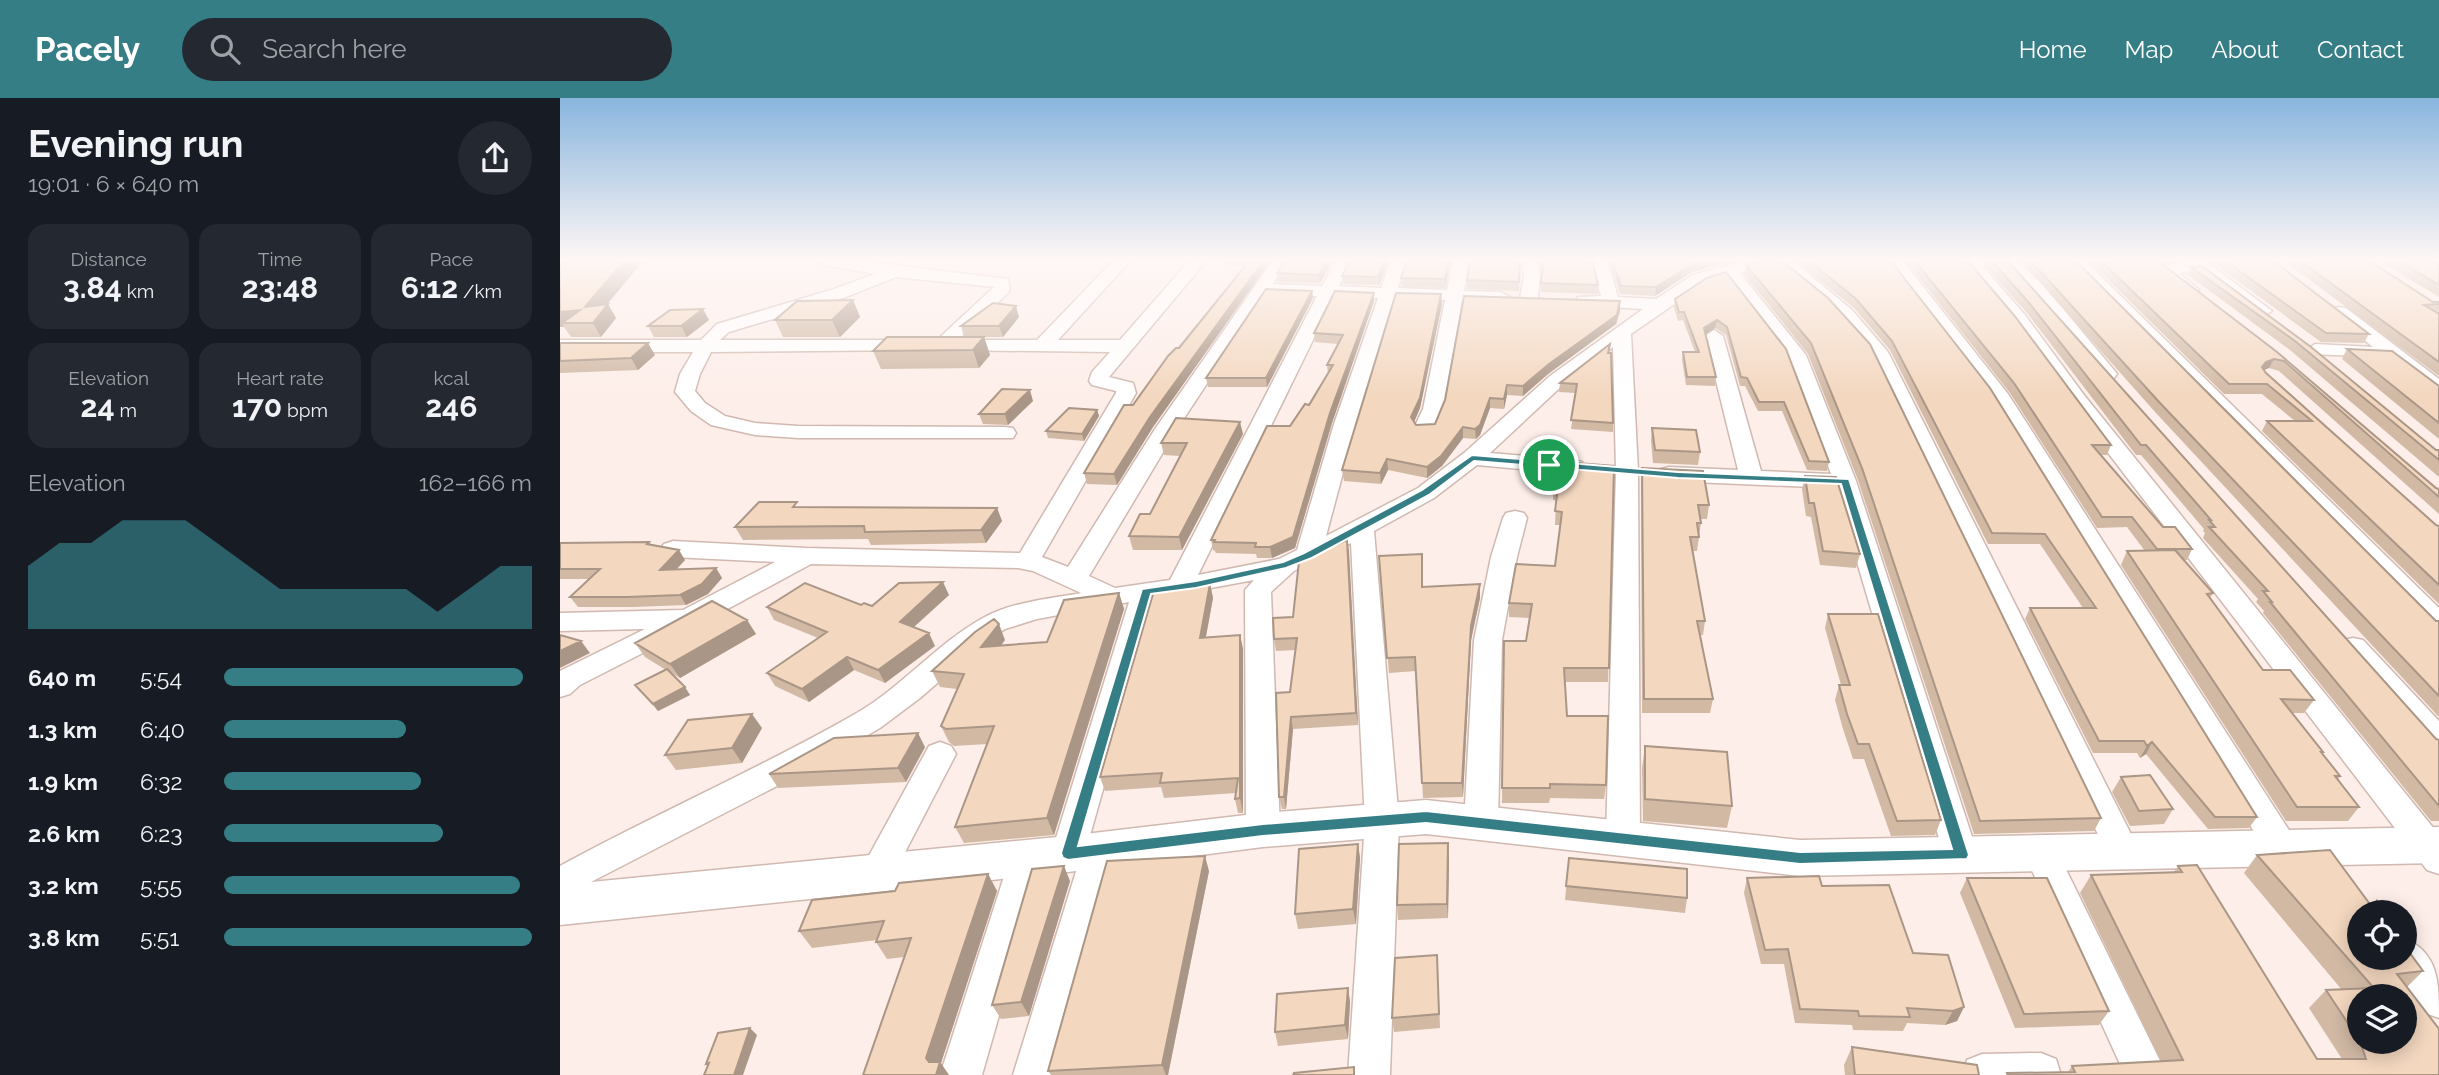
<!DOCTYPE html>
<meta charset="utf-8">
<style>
body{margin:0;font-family:Raleway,sans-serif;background:#242831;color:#f1f3f6;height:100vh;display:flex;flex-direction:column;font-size:26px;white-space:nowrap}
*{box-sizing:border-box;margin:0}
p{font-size:23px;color:#9ea1a6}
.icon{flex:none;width:38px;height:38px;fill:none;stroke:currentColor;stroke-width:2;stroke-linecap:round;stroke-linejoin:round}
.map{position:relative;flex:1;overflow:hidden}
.details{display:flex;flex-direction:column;background:#171b24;width:560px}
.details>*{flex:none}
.buttons{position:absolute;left:1787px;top:802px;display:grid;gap:14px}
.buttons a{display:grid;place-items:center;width:70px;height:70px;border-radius:50%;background:#171b24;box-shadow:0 4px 18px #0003;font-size:35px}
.pin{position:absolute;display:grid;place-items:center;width:60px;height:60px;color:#fff;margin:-30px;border:4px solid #fff;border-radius:50%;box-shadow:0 2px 7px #0007}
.round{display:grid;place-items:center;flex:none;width:74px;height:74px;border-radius:37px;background:#242831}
.headline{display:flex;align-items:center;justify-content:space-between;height:119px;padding:0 28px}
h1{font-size:38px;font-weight:700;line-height:52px}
.stats{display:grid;grid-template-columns:repeat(3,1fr);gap:10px;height:119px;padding:7px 28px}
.stats div{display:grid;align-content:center;border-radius:18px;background:#242831;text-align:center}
.stats b{font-size:30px;font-weight:700}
.stats small{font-size:19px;font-weight:400}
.stats p{font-size:19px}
.chart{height:196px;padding:14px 28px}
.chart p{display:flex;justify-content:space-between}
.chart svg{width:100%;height:126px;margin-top:7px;fill:#367e86;opacity:.7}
ul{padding:0 28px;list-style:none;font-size:23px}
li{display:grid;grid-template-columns:112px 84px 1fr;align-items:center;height:52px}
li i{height:18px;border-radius:9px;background:#367e86}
header{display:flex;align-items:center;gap:42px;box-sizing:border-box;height:98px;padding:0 35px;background:#367e86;color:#fff}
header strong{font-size:33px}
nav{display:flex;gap:38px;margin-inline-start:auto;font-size:24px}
.search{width:490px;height:63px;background:#242831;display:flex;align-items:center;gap:18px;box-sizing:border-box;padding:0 24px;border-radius:38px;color:#9ea1a6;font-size:26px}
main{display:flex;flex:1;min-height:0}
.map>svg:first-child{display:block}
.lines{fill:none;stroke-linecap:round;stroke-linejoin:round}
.minor-casing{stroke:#d0b9b0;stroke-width:3}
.tertiary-casing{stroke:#d0b9b0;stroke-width:3}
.minor{fill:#fff;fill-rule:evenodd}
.tertiary{fill:#fff;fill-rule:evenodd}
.wall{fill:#d1b9a4;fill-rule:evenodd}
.shaded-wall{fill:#aa9686}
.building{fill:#f3d7bf;stroke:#aa9686;stroke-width:2}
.route{fill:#367e86;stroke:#fff;stroke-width:2;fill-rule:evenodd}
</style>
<header>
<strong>Pacely</strong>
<div class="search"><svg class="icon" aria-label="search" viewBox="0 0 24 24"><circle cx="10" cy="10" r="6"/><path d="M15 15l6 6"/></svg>Search here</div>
<nav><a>Home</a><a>Map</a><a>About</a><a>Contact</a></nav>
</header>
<main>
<section class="details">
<div class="headline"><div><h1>Evening run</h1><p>19:01 · 6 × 640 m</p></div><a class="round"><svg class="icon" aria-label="share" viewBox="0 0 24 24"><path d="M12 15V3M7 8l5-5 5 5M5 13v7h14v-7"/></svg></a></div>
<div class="stats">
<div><p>Distance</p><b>3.84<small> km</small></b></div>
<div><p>Time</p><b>23:48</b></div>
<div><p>Pace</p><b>6:12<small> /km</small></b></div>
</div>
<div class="stats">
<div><p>Elevation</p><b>24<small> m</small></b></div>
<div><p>Heart rate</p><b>170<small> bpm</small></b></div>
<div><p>kcal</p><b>246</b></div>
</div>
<div class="chart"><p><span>Elevation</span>162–166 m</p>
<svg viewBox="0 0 160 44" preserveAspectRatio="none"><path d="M0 44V22L10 14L20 14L30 6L40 6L50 6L60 14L70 22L80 30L90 30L100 30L110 30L120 30L130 38L140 30L150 22L160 22V44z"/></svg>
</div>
<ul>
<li><b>640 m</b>5:54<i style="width:97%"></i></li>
<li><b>1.3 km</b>6:40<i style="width:59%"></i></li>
<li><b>1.9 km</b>6:32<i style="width:64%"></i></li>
<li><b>2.6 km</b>6:23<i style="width:71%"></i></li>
<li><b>3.2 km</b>5:55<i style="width:96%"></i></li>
<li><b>3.8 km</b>5:51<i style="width:100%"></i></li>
</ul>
</section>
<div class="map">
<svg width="1879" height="977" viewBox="0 0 1879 977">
<rect width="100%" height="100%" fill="#fdeee9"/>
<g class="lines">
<!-- minor casing -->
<g class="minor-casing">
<path id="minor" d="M257,162H294L448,181L450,191L448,195L398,242H477L554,162H571L498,242H560L630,162H647L549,279L573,285L576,295L482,459L508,469L595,331L713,162H729L713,186L762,188L776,162H792L779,188L821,190L831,162H847L838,190L887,192L893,162H909L904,193L941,194L950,199L941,204L902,203L883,311L873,335H857L854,330L863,311L885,202L835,201L796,326L766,438L858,390L904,355L990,278L1083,211L1018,207L1015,203L1018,199L1041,198L1031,162H1047L1058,199L1096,201L1133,177L1163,169L1188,162H1232L1292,212L1328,254L1580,754L1575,764L1563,768L1551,764L1310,255L1268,208L1214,164L1180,175L1246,257L1296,383L1418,757L1413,767L1401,771L1389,767L1384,757L1275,390L1109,383L1101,381L1098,376L1101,371L1109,369L1178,372L1145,238L1154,232L1163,238L1201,373L1271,376L1227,258L1166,179L1145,185L1071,236L1078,373L1080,740L1075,750L1063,754L1051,750L1046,740L1056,373L1053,249L1004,286L930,355L1014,362L1022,364L1025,369L1022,374L1014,376L917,367L874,400L814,433L839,724L830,977H788L805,724L791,445L734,473L711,494L720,732L715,742L703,746L691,742L686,732L685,492L694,482L597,500L529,741L540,738L552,742L557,752L495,977H453L518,767L508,770L496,766L491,756L569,504L477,521L445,531L420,548L360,600L320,630L244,674L0,800V768C97,715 199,671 295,616C341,590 376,546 423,520C451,504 489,501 521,495L473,473L458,470L251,466L138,527L121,530L118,537L20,587L10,596L0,599V573L85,531L0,533V515L123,512L215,464L113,459L104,456L100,451L104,446L113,443L246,450L460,455L556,295V293L532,287L529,283L532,274L550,254L383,252L376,245L378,241L434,189L336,179L286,199L169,234L160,242H352L361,248L359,252L151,254L140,276L135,293L145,305L165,318L195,325L238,328L445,329L453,330L456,335L453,340H238L195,337L151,327L131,313L115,294L120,276L133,254H0V242H141L157,226L274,191L315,176L265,167ZM706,196L757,198L610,482L555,490L529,478L617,331ZM774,199L818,200L774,326L737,452L719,461L638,477Z
M962,162H978L980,178L978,200L969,205L960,200L964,178Z
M1325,162H1342L1448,296L1734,740L1739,750L1734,760L1722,764L1710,760L1429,298Z
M1412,162H1429L1423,169L1465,217L1524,297L1879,737V776L1867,772L1510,305L1453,225L1408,172L1406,169Z
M1439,162H1456L1484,188L1554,272L1557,276L1554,280H1540L1472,196Z
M1507,162H1524L1879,510V535L1869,532Z
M1625,162H1644L1712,213L1703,218L1697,217L1639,174L1619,175L1639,192L1630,197L1624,196L1596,171L1604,166L1627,165Z
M1780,209L1786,210L1879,281V297L1872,295L1826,259L1748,256L1746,252L1755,246L1813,249L1774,218L1771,214L1774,210Z
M955,413L964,415L967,420L957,459L942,542L938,725L933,735L921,739L909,735L904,725L914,542L931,459L943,420L946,415Z
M1793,540L1803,542L1879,623V655L1868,651L1783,556L1779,549L1783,542Z
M380,644L391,648L396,656L329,785L317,790L305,785L299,775L305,765L369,648Z
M1481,741L1493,745L1607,977H1565L1464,755L1469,745Z
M467,746L479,750L484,760L422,977H380L450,760L455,750Z
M1844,840C1879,855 1879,885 1879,920L1865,915L1826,859H1844Z
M1481,955L1496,961L1501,977H1401L1407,962L1422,956Z"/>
</g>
<!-- tertiary casing -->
<g class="tertiary-casing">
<path id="tertiary" d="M866,702L1240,742L1879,729V765L1240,778L866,736L703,749L508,774L0,827V787L508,738L703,715Z"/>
</g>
<!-- minor -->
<use href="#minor" class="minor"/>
<!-- tertiary -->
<use href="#tertiary" class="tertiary"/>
</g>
<!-- wall -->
<path class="wall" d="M0,162H84L47,206L56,220L41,239H11L4,229H0Z
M667,162H711L593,329L557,387L527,386L524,375L573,307L686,168L667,167Z
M725,162H773L760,185L718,184L717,175Z
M829,162L819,187L783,186L782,178Z
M847,162H891L885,190L842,189L841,180Z
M960,162L959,193L907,191V182Z
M979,162H1032L1038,187V196L981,194L982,176Z
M1048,162H1177L1132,174L1095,198L1060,196Z
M1200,162L1541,720L1534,733L1414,736L1298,382L1248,256L1184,176L1186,167Z
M1235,162H1330L1697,719L1689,730L1648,731L1586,656L1580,660L1577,655H1533L1465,521L1470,510H1523L1480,446H1428L1330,252L1294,210Z
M1345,162H1410L1408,164L1551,347L1547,357H1541L1603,429L1632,451L1627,462H1623L1653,495L1650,500L1703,572L1754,602L1744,615H1732L1763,654L1762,656L1780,678L1778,682L1799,709L1788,723H1726L1561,467L1567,453H1585L1567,429L1537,430L1450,295Z
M1429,162H1447L1876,641L1879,642V723H1871L1703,515L1704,513L1696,504L1698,501L1643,440L1645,435L1643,433L1644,431L1581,357H1576L1467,215L1426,169Z
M1460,162H1515L1876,523H1879V619L1596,315Z
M1528,162H1623L1603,164L1601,165L1717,254L1876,390L1879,391V416L1719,273L1709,270L1704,272L1876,427L1879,428V506L1702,333L1707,323H1735L1702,296H1664Z
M1649,162H1712L1809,236L1804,245L1761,244Z
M1723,162H1808L1873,204L1879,206V278Z
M1818,162H1879V199Z
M1642,168L1876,352H1879V379L1730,252L1628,177L1631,169Z
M1147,180L1269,364L1267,373L1247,372L1222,313H1198L1185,288H1180L1166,237L1155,230L1145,237L1156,279L1155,288L1126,287L1122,262L1123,254H1135L1123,222L1118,223L1114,210L1115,201Z
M752,193L753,200L707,289H648L646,280Z
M293,202L300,219L280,239H223L215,222Z
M814,203L772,325L735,450L712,460H697L696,456L656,455L655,453L653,452L651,442L749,307L768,276L767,267L778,246L755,244L754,235Z
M1060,203V213L1056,226L988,276L963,298L947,297L944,311L930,310L920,337L916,341L903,340L882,368L867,380L828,372L821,386L784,383L782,372L882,206L860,310L854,324L856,327L875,326Z
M459,219L443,239H424L430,257L419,270L321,271L313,253L404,239L401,228Z
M149,222L127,239H94L88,228Z
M0,245L95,257L78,272L0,275Z
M1787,251L1879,288V341L1782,261Z
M1050,255L1053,325V334L1011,331L1016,295L999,294L1000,285Z
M473,303L448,327L423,326L419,316Z
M537,312L539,318L524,343L488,340L486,333Z
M1092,330L1140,354L1138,367L1093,365L1091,343Z
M683,336L622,452H573L569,438L590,416L620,358L604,357L601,345Z
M1054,368L1048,584H1005L1007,618L1046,687L1044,701L990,700L989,705H942L944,543H966L970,520L949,519V505L995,468L1001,427H995L996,402H993V390H977V376Z
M1082,370L1149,407L1147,421H1140L1141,425L1137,453H1133L1145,523L1143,537H1140L1153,601L1150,615H1082L1081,384Z
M1245,378L1300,456L1296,470L1260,467L1251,419L1246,418L1242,391Z
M240,409L437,410L442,423L426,445L311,447L308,441L183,442L175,429Z
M787,442L798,627L733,631L726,711H722L719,699L736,552L716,553L714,541L733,519Z
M89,444L91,447L125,462L117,471L156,470L162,480L148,496L126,507L74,509H18L10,499L29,481H0V445Z
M819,458L862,470L863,489L920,500L911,542L903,699L863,700L856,573L829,575Z
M650,486L653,500L646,539L680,537L683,551V715H678L675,701L676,695L604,700L601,689L545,693L540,679Z
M559,495L564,511L494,737L404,745L395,729L428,646L394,648L389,644L381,628L397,591L380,589L372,573L445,542L441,547L487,544Z
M389,497L354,529L375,548L325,585L294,572L249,604L215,588L207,575L258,540L214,522L207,509L301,507L312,508Z
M1268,516L1381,722L1375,737L1331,738L1304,661H1293L1283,631L1275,602L1279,587H1281L1265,530Z
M187,522L196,536L120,580L110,574L130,597L98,613L75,587L106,572L85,559L75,545Z
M202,630L182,665L116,672L105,657Z
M1085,648L1172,708L1167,730L1083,723L1082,670Z
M365,649L346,684L218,690L209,676Z
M1561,679L1613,711L1604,726L1570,728L1552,694Z
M798,746L800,760L796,826L738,831L735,816Z
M1697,757L1812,809L1817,803L1827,814H1799L1863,873L1847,889L1879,977H1446L1447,975L1508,974L1512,968L1601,963L1520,795L1531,777L1614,774L1618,768L1757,961H1782L1749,910L1766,892H1782L1684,775ZM1799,898L1844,943H1799Z
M889,759L888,820L838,822L837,807Z
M1009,760L1127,800L1125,815L1005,802Z
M649,773L608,977H491L488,973Z
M428,776L437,793L381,965L303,977L344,859L327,861L316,844L317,842L252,850L239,833L335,793Z
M1187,780L1262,788L1353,855L1404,909L1397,923L1385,927L1347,925L1343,933L1293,932L1292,927L1235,925L1224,866H1201L1184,795Z
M1407,780L1549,913L1539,927L1455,930L1400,795Z
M510,783L469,918L441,921L432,907Z
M878,872L880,930L834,934L832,920Z
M788,890L790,904L788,941L718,948L715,934Z
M1292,949L1419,977H1285L1284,967Z"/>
<!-- shaded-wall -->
<path class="shaded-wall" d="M65,162H84L33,223L25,209Z
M704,162H711L593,329L557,387L554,376L590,319Z
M767,162H773L760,185L759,177Z
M825,162H829L819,187L818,179Z
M889,162H891L885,190V181Z
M1147,162H1177L1132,174L1095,198L1096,189L1133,166Z
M752,193L753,200L707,289L706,280Z
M814,195V203L772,325L735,450L712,460L710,449L770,315Z
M881,196L882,206L860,310L852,329L851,319Z
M293,202L300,219L280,239L272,222Z
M1060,203V213L1056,226L988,276L963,298V288Z
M48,206L56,220L41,239L33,225Z
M456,208L459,219L443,239L439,228Z
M143,211L149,222L127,239L121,228Z
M20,212L2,225L4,229H0V214Z
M1157,222L1155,230L1142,239L1144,230Z
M424,239L430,257L419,270L413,252Z
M88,245L95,257L78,272L71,260Z
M1714,261L1709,270L1701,273L1697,279L1706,264Z
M947,287V297L944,311V301Z
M470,292L473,303L448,327L445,316Z
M930,300V310L920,337L916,341L915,331Z
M537,312L539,318L524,343L522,336Z
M680,324L683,336L622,452L619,439Z
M903,329V340L882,368L867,380V369Z
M827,361L828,372L821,386L820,375Z
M437,410L442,423L426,445L421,432Z
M787,442L789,453L798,627L796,615Z
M119,452L125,462L106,482L100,472Z
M156,470L162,480L148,496L126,507L120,497Z
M383,484L389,497L346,536L340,524Z
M650,486L653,500L643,554L640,540Z
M920,486V500L911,542L903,699L902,685L911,528Z
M559,495L564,511L494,737L487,720Z
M187,522L196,536L120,580L110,566Z
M439,526L445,542L428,565L421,549Z
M369,535L375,548L325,585L318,572Z
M680,537L683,551V715L680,700Z
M21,543L30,555L0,570V553Z
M287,559L294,572L249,604L242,591Z
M125,589L130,597L98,613L93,606Z
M192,616L202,630L182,665L172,650Z
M731,619L733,631L726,711L724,699Z
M358,635L365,649L346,684L338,670Z
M1592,644L1586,656L1580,660L1587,648Z
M888,745L889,759L888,820L887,806Z
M798,746L800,760L796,826L793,811Z
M645,758L649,773L608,977H606L602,967Z
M504,768L510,783L469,918L461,904Z
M428,776L437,793L381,965L389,977H376L366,960Z
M788,890L790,904L788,941L785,927Z
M1404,909L1397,923L1385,927L1393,913Z
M190,930L197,937L183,977H174Z"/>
<!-- building -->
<path class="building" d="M0,162H65L25,209L48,206L33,225H2L20,212L0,214Z
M690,162H704L590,319L554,376L524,375L564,307H573L608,258L616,250H619Z
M725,162H767L759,177L717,175Z
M790,162H825L818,179L782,178Z
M847,162H889L885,181L841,180Z
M910,162H960L959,184L907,182Z
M981,162H1032L1038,187L981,185L983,169Z
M1052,162H1147L1133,166L1096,189L1061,188Z
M1200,162H1221L1268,200L1310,246L1541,720L1420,723L1302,370L1251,245L1186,167Z
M1248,162H1330L1430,290L1697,719H1655L1592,644L1587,648L1584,643H1539L1470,510H1536L1485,436L1432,435L1332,243L1296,201Z
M1354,162H1407L1454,217L1551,347H1532L1603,429H1615L1632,451H1597L1572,419H1542L1454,285Z
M1431,162H1447L1876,641L1879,642V708L1710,504H1712L1703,493H1708L1649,429H1655L1649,422H1651L1586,347H1581L1470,206Z
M1470,162H1515L1876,523H1879V598L1600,305Z
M1540,162H1597L1717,254L1876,390L1879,391V399L1724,263L1714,261L1706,264L1702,269L1706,275L1876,427L1879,428V487L1707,323H1752L1707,286H1669Z
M1664,162H1712L1809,236L1766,235Z
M1739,162H1808L1873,204H1879V206L1864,207L1879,216V264Z
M1837,162H1879V165H1875L1879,167V187Z
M1642,168L1751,249L1876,352H1879V362L1735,243L1631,169Z
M1166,174L1226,251L1269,364L1249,363L1224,304H1199L1187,280L1181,279L1167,229L1157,222L1144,230L1156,279H1127L1123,254H1139L1124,214H1119L1115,201L1147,180Z
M706,191L752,193L706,280H646Z
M775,193L814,195L770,315L733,439L710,449H695L696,445L654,444L655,442H651L707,328H730L745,306L749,307L773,267H767L783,237L754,235Z
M836,195L881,196L860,300L851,319L856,327L875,326L885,302L904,198L1060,203L1057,217L989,266L963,288L947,287L944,301L930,300L920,327L915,331L903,329L881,358L867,369L827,361L820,375L782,372Z
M293,202L272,222H215L237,203Z
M433,205L456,208L439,228H401Z
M143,211L121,228H88L110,212Z
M327,239H424L413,252L313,253Z
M0,245H88L71,260L0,263Z
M1050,246L1048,255H1051L1053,325L1011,322L1017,286L1000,285Z
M1787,251L1832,253L1879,288V325Z
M442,291L470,292L445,316H419Z
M509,310L537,312L522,336L486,333Z
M616,320L680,324L619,439L569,438L580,416H590L627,345H601Z
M1092,330L1136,332L1140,354L1095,352Z
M979,362L1054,368L1049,570H1004L1007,618H1048L1046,687L990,686V690H942L944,543H966L972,506L949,505L956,466L995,468L1002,414L995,413L998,389H993L994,377L977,376Z
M1082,370L1143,373L1149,407H1138L1141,425H1137L1139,439H1130L1145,523H1137L1153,601H1084Z
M1245,378L1276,379L1300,456L1263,453L1254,405H1249Z
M199,404H237L233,409L437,410L421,432L305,434L304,428L175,429Z
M787,442L796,615L731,619L724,699H719L716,595L730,594L737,540L714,541L713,520L733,519L739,463Z
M89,444L87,446L119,452L100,472L156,470L142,486L120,497L67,499H10L40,471H0V445Z
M1615,452L1653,495L1647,496L1703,572H1730L1754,602L1721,601L1763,654H1761L1780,678H1775L1799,709H1737L1567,453Z
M862,456V489L920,486L911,528L902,685H862L855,559L827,560L819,458Z
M383,484L340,524L369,535L318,572L287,559L242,591L207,575L267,534L207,509L245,485L301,507L304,505L312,508L339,485Z
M650,486L640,540L680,537V700L675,701L678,680L600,685L602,675L540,679L595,489Z
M559,495L487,720L395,729L434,628L386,631L381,628L404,576L372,573L415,534L434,521L439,526L421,549L487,544L504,502Z
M152,503L187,522L110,566L75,545Z
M1268,516H1318L1381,722L1337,723L1309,646H1298L1287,616L1279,587H1290Z
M0,537L21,543L0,553Z
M107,571L125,589L93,606L75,587Z
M192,616L172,650L105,657L128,622Z
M358,635L338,670L209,676L274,640Z
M1085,648L1167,654L1172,708L1085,701Z
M1590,677L1613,711L1579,713L1561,679Z
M888,745L887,806L837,807L839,746Z
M798,746L793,811L735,816L739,751Z
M1770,752L1812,809H1816L1817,803L1827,814H1799V859H1844V847L1863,873L1837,876L1879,931V977H1448L1447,975L1515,974L1512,968L1623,962L1531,777L1622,774L1618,768L1637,767L1757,961H1806L1800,943H1844V898H1799V942L1766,892L1814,890L1697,757Z
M645,758L602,967L488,973L547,763Z
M1009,760L1127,771V800L1006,788Z
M504,768L461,904L432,907L472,771Z
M428,776L366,960L369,964H380L376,977H303L351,840L316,844L324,823L239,833L252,802L335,793L339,785Z
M1259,778L1262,788L1329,787L1353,855L1388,857L1404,909L1393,913L1347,910L1350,919L1299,918L1298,913L1240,911L1228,851L1205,852L1187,780Z
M1407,780H1487L1549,913L1464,916Z
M877,857L879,916L832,920L835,860Z
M788,890L785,927L715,934L717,896Z
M190,930L174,977H144L149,965L146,966L158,935Z
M1292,949L1417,967L1419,977H1295Z
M794,969V977H733L734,975Z"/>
<!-- sky -->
<linearGradient id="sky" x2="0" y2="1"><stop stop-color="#89b5de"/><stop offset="0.54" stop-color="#fef7f5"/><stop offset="1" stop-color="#fef7f5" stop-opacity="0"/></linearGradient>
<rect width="1879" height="299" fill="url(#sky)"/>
<!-- route -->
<path class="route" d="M912,357L1118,374L1289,381L1409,757L1407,761L1240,766L866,725L703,738L508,762L503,760L501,755L582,491L636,483L723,464L744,455L862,392ZM914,363L1118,380L1281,386L1392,751L1240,754L866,713L703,726L518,748L591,496L636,490L726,470L752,460L869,397Z"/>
</svg>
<div class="buttons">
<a><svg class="icon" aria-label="locate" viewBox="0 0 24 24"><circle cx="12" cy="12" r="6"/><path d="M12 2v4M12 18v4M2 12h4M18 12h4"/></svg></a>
<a><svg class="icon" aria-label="layers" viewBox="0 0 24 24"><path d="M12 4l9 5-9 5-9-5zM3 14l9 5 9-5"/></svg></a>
</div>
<div class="pin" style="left:989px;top:367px;background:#1e9e55"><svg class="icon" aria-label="arrive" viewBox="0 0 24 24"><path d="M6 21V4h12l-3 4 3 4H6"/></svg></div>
</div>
</main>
